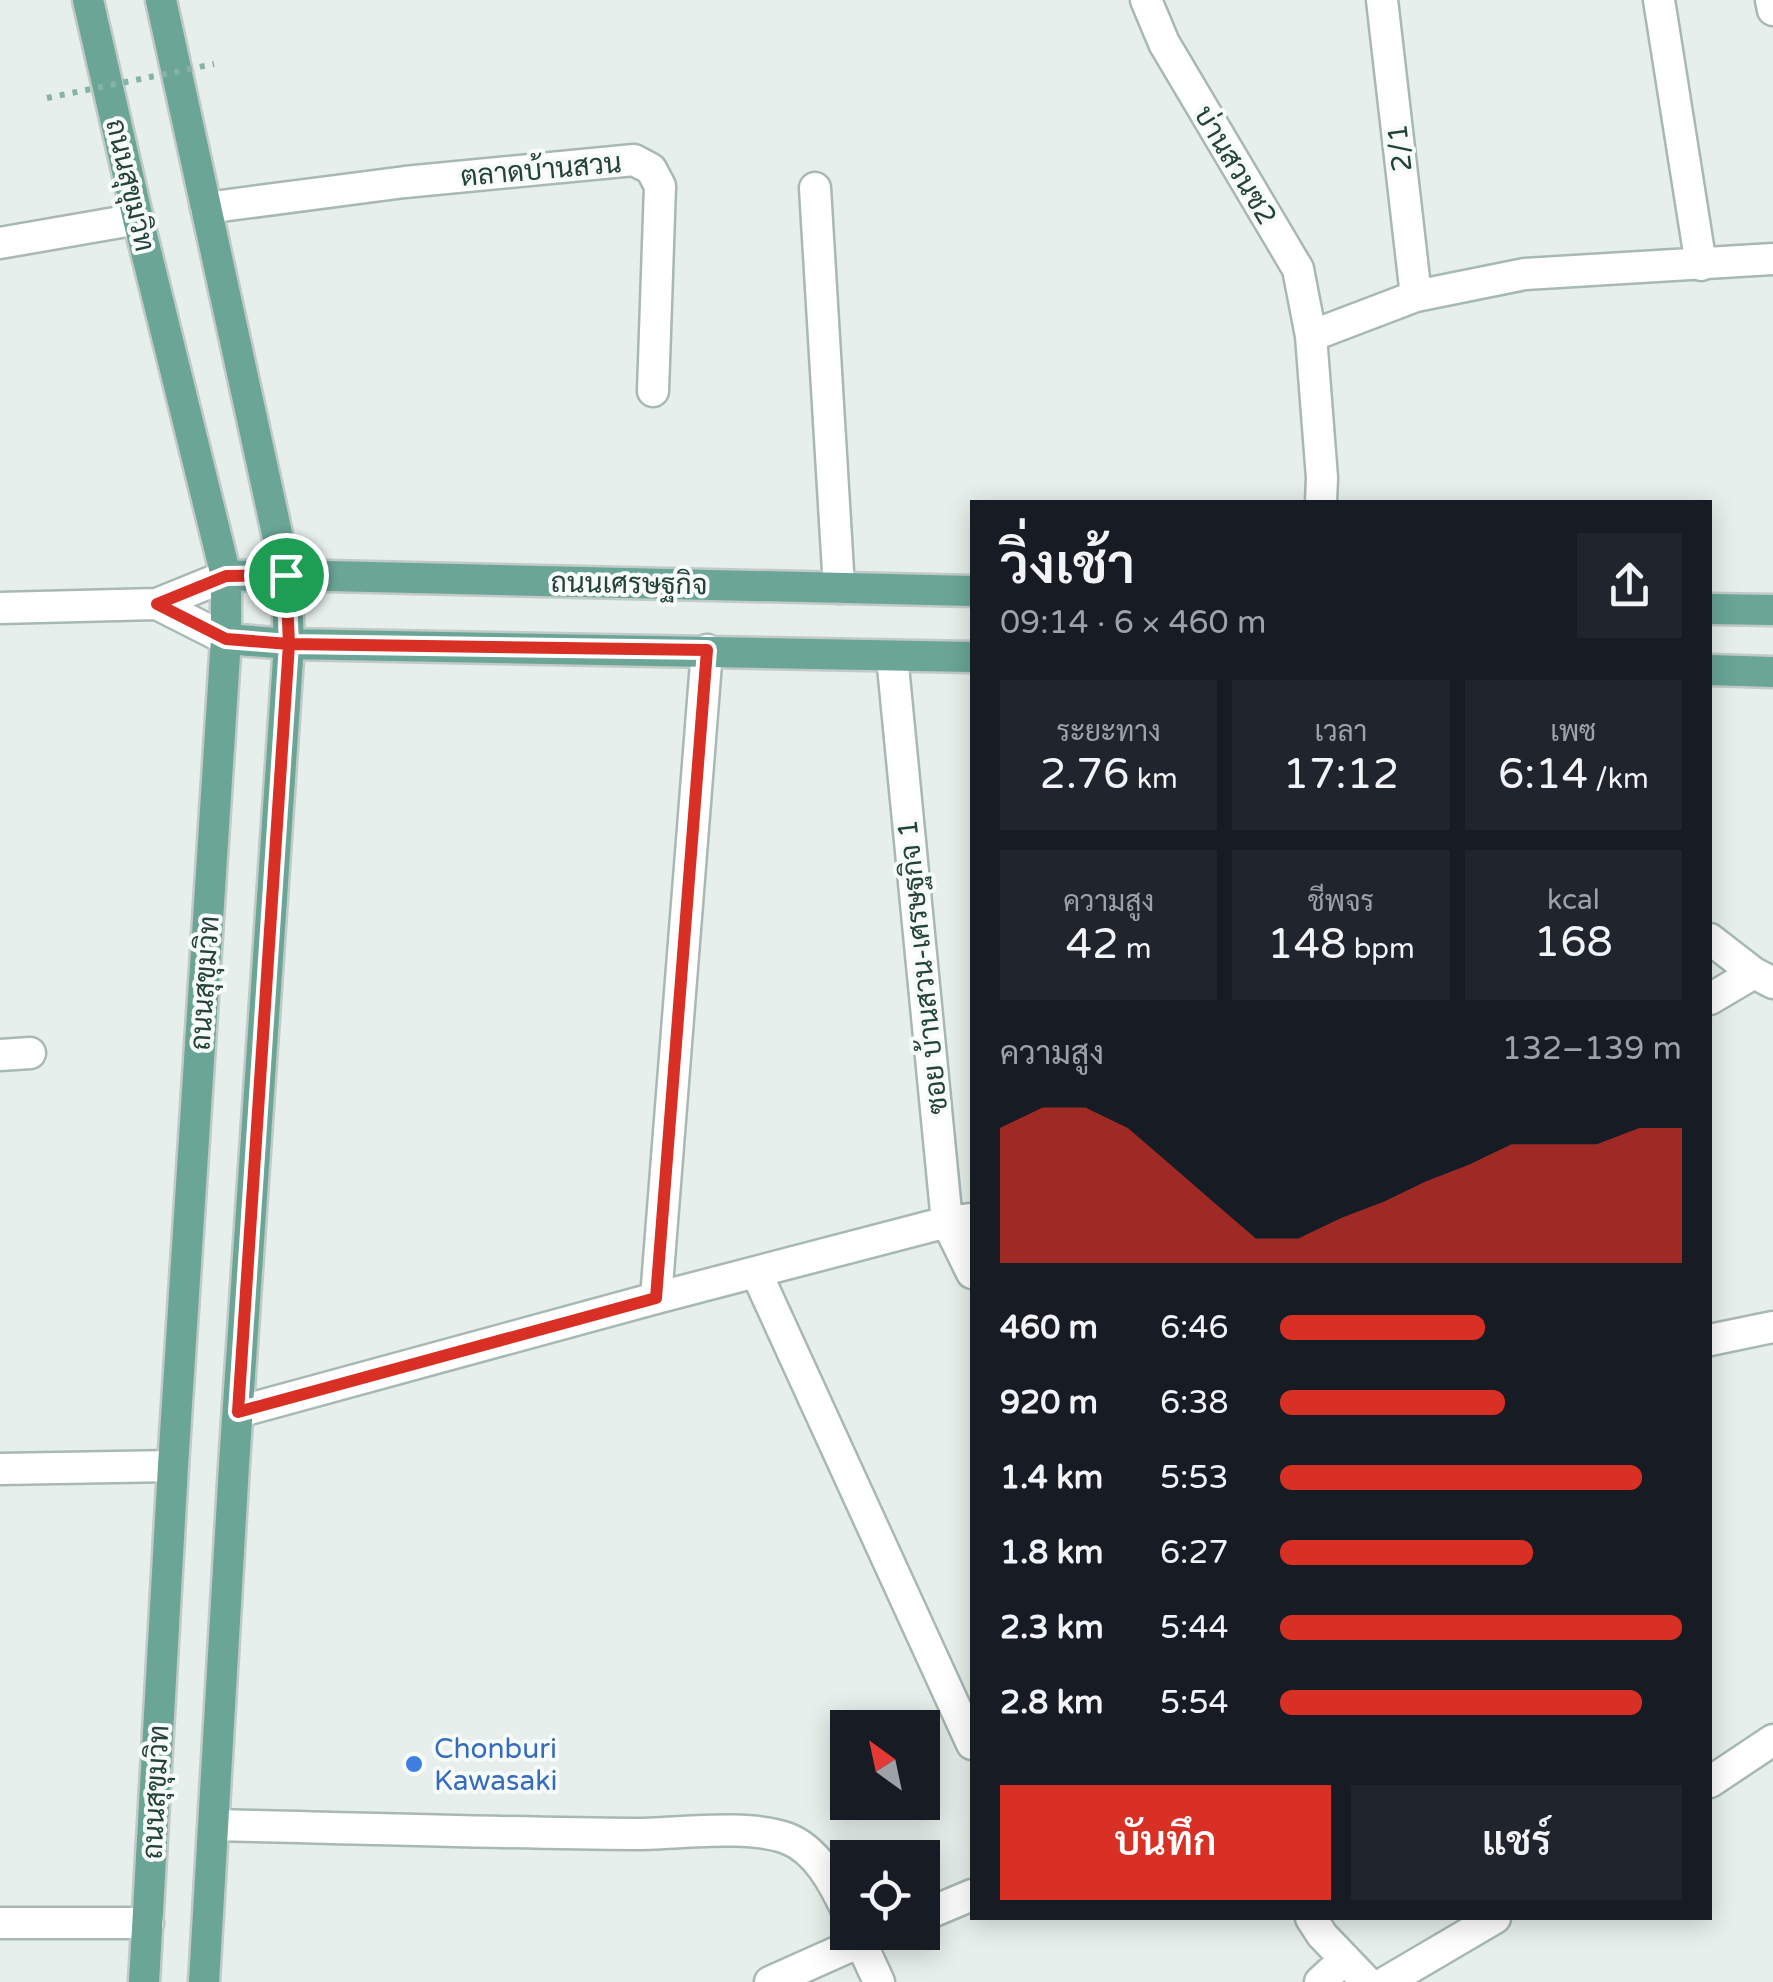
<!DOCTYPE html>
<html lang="th">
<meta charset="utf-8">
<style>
body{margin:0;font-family:"Varela Round",Sarabun,sans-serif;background:#20242c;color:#f1f3f6;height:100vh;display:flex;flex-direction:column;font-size:38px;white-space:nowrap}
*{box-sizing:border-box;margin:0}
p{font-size:32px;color:#9ea1a6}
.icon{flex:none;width:55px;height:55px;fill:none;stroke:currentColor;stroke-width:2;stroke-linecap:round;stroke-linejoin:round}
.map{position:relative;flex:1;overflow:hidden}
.drawer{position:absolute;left:970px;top:500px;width:742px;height:1420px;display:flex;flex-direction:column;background:#171b24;border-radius:0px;box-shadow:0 5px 25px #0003}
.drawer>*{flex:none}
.needle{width:65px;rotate:327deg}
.fabs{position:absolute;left:830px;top:1710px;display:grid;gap:20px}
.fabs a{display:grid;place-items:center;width:110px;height:110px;border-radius:0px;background:#171b24;box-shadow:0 5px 25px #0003;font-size:50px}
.pin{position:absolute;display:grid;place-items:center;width:85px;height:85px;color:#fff;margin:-42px;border:5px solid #fff;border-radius:50%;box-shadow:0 2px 10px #0007}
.round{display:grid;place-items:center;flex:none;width:105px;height:105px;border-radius:0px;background:#20242c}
.headline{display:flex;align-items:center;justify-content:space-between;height:170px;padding:0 30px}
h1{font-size:55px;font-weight:600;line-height:75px}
.metrics{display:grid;grid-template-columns:repeat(3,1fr);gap:15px;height:170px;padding:10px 30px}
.metrics div{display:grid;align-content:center;border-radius:0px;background:#20242c;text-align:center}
.metrics b{font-size:42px;font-weight:600}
.metrics small{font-size:28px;font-weight:400}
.metrics p{font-size:28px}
.chart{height:280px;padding:20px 30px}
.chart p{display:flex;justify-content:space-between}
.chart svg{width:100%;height:180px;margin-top:10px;fill:#d93025;opacity:.7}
.button{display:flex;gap:20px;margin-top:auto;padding:20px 30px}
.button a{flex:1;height:115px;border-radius:0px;background:#d93025;color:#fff;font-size:40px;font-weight:600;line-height:115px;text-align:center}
.button a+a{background:#20242c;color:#f1f3f6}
ul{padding:0 30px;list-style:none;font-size:32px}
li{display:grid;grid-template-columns:160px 120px 1fr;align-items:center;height:75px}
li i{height:25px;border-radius:12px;background:#d93025}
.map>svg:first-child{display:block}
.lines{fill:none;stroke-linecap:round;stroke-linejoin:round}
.minor-casing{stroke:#a8b8b2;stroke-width:35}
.major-casing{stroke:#c2cac8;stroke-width:35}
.minor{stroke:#fff;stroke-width:30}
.major{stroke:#6aa596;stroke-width:30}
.path-bridge{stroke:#86b3a5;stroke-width:6;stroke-dasharray:5 8;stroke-linecap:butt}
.route-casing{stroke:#fff;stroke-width:20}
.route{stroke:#d93025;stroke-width:12}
.shop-dot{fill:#3f7fe0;stroke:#f7fbf9;stroke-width:4}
.labels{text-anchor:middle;stroke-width:8;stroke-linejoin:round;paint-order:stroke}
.street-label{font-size:28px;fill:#24423a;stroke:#f7fbf9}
.shop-label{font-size:28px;fill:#366cbe;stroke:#f7fbf9;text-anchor:start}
</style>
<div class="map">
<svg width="1773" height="1982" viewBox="0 0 1773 1982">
<rect width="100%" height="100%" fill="#e6efeb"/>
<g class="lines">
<!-- minor casing -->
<g class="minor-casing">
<path id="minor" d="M1146,0L1164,43L1298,269L1311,336L1322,478L1321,502
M1382,0L1416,296
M1659,0L1701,265
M1771,0L1773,10
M815,188L839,588
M206,208L405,182L634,160L651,169L660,186L653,391
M0,243L138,219
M1311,336L1416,296L1525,274L1773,259
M157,604L226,639
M0,608L157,604L226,576
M892,656L947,1222L972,1273
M1710,939L1754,973L1773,983
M1710,999L1754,973
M0,1055L30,1053
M756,1272L972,1744
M656,1298L707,650
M1710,1340L1773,1327
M238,1412L656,1298L947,1222L972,1219
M0,1469L173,1466
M1710,1782L1773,1740
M214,1825C354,1828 494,1833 634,1834C676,1834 748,1824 786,1838C817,1849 835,1885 848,1913
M922,1916L972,1895
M1311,1918L1322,1935L1367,1982
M0,1923H148
M856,1932L879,1982
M770,1982L882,1932
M1320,1982L1345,1959
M1386,1982L1495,1918"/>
</g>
<!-- major casing -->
<g class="major-casing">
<path id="major" d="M88,0L138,219L226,576V639L173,1466L144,1982
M161,0L286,575L289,644L234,1465L204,1982
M226,576L286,575L972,591
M1710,609L1773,610
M226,639L289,644L972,657
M1710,670L1773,672"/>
</g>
<!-- minor -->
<use href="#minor" class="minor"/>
<!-- major -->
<use href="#major" class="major"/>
<!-- path-bridge -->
<path class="path-bridge" d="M47,98L214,64"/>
</g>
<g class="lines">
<!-- route casing -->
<g class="route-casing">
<path id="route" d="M286,575L226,576L157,604L226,639L289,644L707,650L656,1298L238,1412L289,644L286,575"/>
</g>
<!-- route -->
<use href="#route" class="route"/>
</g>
<!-- markers -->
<circle class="shop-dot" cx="414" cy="1764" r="10"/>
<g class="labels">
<!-- street labels -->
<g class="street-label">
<text transform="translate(1399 148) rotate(-97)" y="10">2/1</text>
<text transform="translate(1236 165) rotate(59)" y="10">บ่านสวนซ2</text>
<text transform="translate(541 169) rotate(-5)" y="10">ตลาดบ้านสวน</text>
<text transform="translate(131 185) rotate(77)" y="10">ถนนสุขุมวิท</text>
<text transform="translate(629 583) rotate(1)" y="10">ถนนเศรษฐกิจ</text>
<text transform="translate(922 967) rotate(-96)" y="10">ซอย บ้านสวน-เศรษฐกิจ 1</text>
<text transform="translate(204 983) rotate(-86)" y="10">ถนนสุขุมวิท</text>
<text transform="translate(155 1792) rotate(-87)" y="10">ถนนสุขุมวิท</text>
</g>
<!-- shop labels -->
<g class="shop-label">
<text x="434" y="1758">Chonburi<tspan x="434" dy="32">Kawasaki</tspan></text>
</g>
</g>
</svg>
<div class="fabs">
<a><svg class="needle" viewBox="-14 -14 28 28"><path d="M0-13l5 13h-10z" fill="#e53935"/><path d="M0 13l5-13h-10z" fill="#9ea1a6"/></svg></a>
<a><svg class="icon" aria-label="locate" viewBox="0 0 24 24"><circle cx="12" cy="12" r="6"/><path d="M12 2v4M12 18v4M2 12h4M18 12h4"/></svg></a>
</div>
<div class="pin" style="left:286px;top:575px;background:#1e9e55"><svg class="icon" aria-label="arrive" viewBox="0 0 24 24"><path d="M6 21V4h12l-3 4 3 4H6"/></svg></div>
<section class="drawer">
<div class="headline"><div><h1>วิ่งเช้า</h1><p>09:14 · 6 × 460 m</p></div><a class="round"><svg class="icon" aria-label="share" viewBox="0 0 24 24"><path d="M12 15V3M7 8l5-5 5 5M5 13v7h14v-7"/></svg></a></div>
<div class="metrics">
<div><p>ระยะทาง</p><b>2.76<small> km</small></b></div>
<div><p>เวลา</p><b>17:12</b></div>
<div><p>เพซ</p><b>6:14<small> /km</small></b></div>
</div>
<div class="metrics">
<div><p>ความสูง</p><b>42<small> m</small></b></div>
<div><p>ชีพจร</p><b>148<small> bpm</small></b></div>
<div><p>kcal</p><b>168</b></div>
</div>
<div class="chart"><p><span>ความสูง</span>132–139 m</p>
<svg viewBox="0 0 160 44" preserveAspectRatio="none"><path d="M0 44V11L10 6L20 6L30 11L40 20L50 29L60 38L70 38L80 33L90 29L100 24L110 20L120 15L130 15L140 15L150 11L160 11V44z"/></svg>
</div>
<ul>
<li><b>460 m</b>6:46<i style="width:51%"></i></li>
<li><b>920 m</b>6:38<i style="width:56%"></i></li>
<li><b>1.4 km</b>5:53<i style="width:90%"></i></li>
<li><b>1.8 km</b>6:27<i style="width:63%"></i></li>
<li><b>2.3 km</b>5:44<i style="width:100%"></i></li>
<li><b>2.8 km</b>5:54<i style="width:90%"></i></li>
</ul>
<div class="button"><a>บันทึก</a><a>แชร์</a></div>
</section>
</div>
